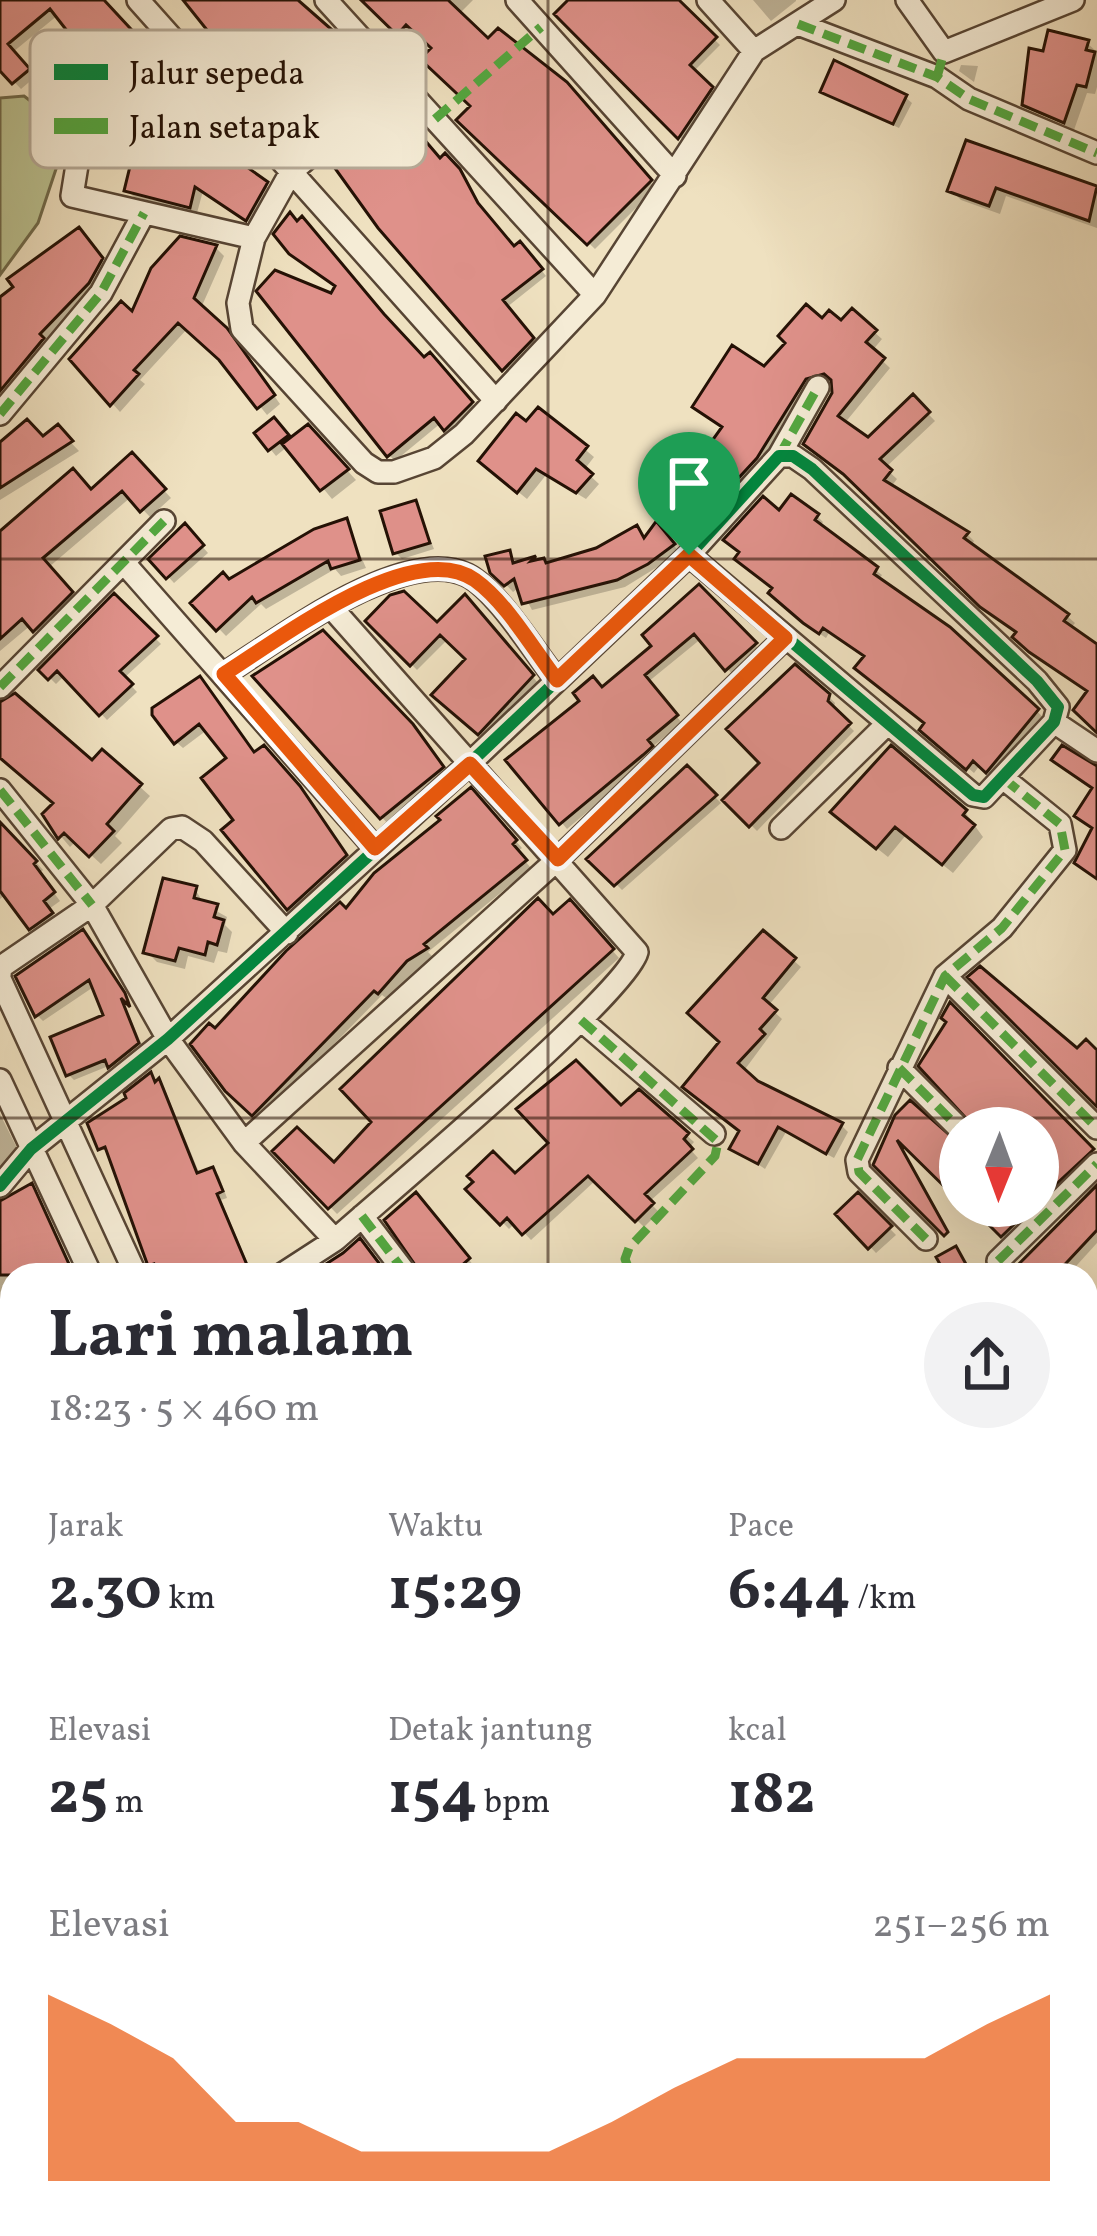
<!DOCTYPE html>
<html lang="id">
<meta charset="utf-8">
<style>
body{margin:0;font-family:Vollkorn,serif;background:#f2f2f3;color:#2b2b33;height:100vh;display:flex;flex-direction:column;font-size:45px;white-space:nowrap}
*{box-sizing:border-box;margin:0}
p{font-size:39px;color:#7c7c81}
.icon{flex:none;width:66px;height:66px;fill:none;stroke:currentColor;stroke-width:2;stroke-linecap:round;stroke-linejoin:round}
.map{position:relative;flex:1;overflow:hidden}
.details{position:absolute;left:0px;top:1263px;width:1098px;height:975px;display:flex;flex-direction:column;background:#fff;border-radius:36px 36px 0 0;box-shadow:0 12px 48px #0002}
.details>*{flex:none}
.needle{width:78px;rotate:181deg}
.fabs{position:absolute;left:939px;top:1107px;display:grid;gap:24px}
.fabs a{display:grid;place-items:center;width:120px;height:120px;border-radius:50%;background:#fff;box-shadow:0 12px 48px #0002;font-size:60px}
.pin{position:absolute;display:grid;place-items:center;width:102px;height:102px;color:#fff;margin:-123px -51px;border-radius:50% 50% 50% 0;rotate:-45deg;box-shadow:0 0 12px #0007}
.pin .icon{rotate:45deg}
.round{display:grid;place-items:center;flex:none;width:126px;height:126px;border-radius:63px;background:#f2f2f3}
.headline{display:flex;align-items:center;justify-content:space-between;height:204px;padding:0 48px}
h1{font-size:66px;font-weight:700;line-height:90px}
.stats{display:grid;grid-template-columns:repeat(3,1fr);gap:18px;height:204px;padding:12px 48px}
.stats div{display:grid;align-content:center}
.stats b{font-size:60px;font-weight:700}
.stats small{font-size:33px;font-weight:400}
.stats p{font-size:33px}
.chart{height:336px;padding:24px 48px}
.chart p{display:flex;justify-content:space-between}
.chart svg{width:100%;height:216px;margin-top:12px;fill:#ea580c;opacity:.7}
.map>svg:first-child{display:block}
.green{fill:#bbc291;stroke:#706a4b;stroke-width:3}
.shadow{fill:#0003}
.building{fill:#df918a;stroke:#241105;stroke-width:3}
.lines{fill:none;stroke-linecap:round;stroke-linejoin:round}
.minor-casing{stroke:#574534;stroke-width:26}
.trunk-casing{stroke:#241105;stroke-width:40}
.minor{stroke:#f5ecd6;stroke-width:21}
.trunk{stroke:#e8c080;stroke-width:36}
.quiet{stroke:#53a840;stroke-width:9;stroke-dasharray:18 9;stroke-linecap:butt}
.cycleway-casing{stroke:#f5ecd6;stroke-width:20}
.cycleway{stroke:#00873e;stroke-width:12}
.route-casing{stroke:#fff;stroke-width:24}
.route{stroke:#ea580c;stroke-width:15}
.grid{fill:none;stroke:#241105;stroke-width:3;stroke-opacity:0.55}
.key{fill:#f5ecd6;stroke:#b6aa97;stroke-width:3}
.key-label{font-size:33px;fill:#241105}
</style>
<div class="map">
<svg width="1097" height="2236" viewBox="0 0 1097 2236">
<rect width="100%" height="100%" fill="#efe1c0"/>
<filter id="stains"><feTurbulence type="fractalNoise" baseFrequency=".00167" numOctaves="4"/><feColorMatrix values="0 0 0 0 .2 0 0 0 0 .09 0 0 0 0 .02 0 0 0 .5 -.17"/></filter>
<radialGradient id="worn" r=".72"><stop offset=".6" stop-color="#630" stop-opacity="0"/><stop offset="1" stop-color="#630" stop-opacity=".3"/></radialGradient>
<!-- green -->
<path class="green" d="M24,96L50,116L63,148L38,223L0,275V98Z"/>
<!-- shadow -->
<path class="shadow" d="M0,0H93L147,50L79,120L47,82L87,50L58,15L13,52L35,77L21,89L0,67Z
M180,0H295L324,24L360,72L365,69L382,88L308,150L188,1Z
M363,0H473L458,15L488,43L532,63L537,58L602,122L599,125L625,157L656,188L595,249L460,120L474,106L435,48L415,29L405,39Z
M568,0H674L720,45L693,72L717,95L685,142L559,14Z
M753,0H796V1L771,21Z
M1087,43L1097,52V87L1095,94L1087,93L1074,130L1025,104L1045,55Z
M961,65L978,66L974,82L959,71Z
M172,72L240,160L236,163L274,192L254,226L203,191L197,213L134,197L127,190L197,169L157,116L120,147L103,124Z
M823,92L905,97L912,103L899,128Z
M968,143L1097,189V228L1006,196L1000,214L961,200L951,190Z
M359,157L440,161L445,157L514,250L526,251L546,276L507,307L538,346L510,375L380,226Z
M87,239L109,269L0,403V301Z
M181,240L216,248L224,256L201,308L234,339L280,404L267,415L224,361L188,328L140,380L145,384L120,412L73,359L133,316Z
M852,312L882,339L872,351L890,368L844,424L869,441L913,398L935,421L885,468L897,479L891,487L967,534L974,541L971,546L1067,616L1075,623L1070,629L1097,648V728L1090,692L1040,659L1016,637L1019,633L855,481L814,451L835,394L831,380L813,386L764,465L690,544L659,522L679,505L713,457L764,369L823,322L841,324Z
M424,361H436L477,410L452,435L441,423L395,461L389,455Z
M539,411L594,457L584,470L599,484L586,499L546,475L527,499L490,469Z
M280,427L291,441L308,428L356,480L332,499L288,446L276,456L258,434Z
M57,428L79,451L0,500V446L43,440Z
M132,456L171,498L150,517L131,497L49,567L78,601L43,637L31,625L0,651V535L92,492Z
M415,503L434,549L402,559L396,553Z
M780,514L817,516L823,522L820,527L882,575L878,581L948,630L1043,717L993,777L980,765L974,773L923,729L928,723L867,657L830,631L826,638L813,629Z
M346,522L366,568L341,576L335,569L266,609L261,604L226,636L194,603Z
M657,525L680,553L625,587L532,610L520,587L513,592L493,571L509,553L517,565L536,559L548,565L598,551L636,529L646,541Z
M185,527L208,553L174,583L152,559Z
M699,589L761,651L733,675L702,638L648,682L682,723L652,747L657,753L567,829L562,823L602,690L655,647Z
M114,597L161,644L124,678L137,692L107,720L65,675L56,684L42,670Z
M471,604L538,683L486,739L435,695L469,659L448,639L417,670L369,621L437,626Z
M256,677L419,734L448,775L388,824Z
M200,680L255,755L306,796L352,863L296,915L237,820L230,759L207,730L183,748L176,742Z
M828,696L835,703L833,710L854,731L757,831L726,800Z
M110,760L150,796L115,836L122,843L101,864L76,841L70,847L48,821Z
M687,769L721,803L622,890L591,859Z
M471,791L522,848L517,852L531,868L428,952L432,956L386,998L382,995L260,1120L227,1089L215,1032Z
M965,812L983,837L953,873L906,835L888,857L844,822Z
M0,822L43,870L39,873L60,901L49,909L58,922L39,935L6,894L0,899Z
M195,889L204,904L227,917L225,925L232,932L227,953L218,951L214,963L188,956L185,969L157,962L147,952Z
M570,903L619,958L337,1214L276,1151L334,1166Z
M764,935L801,967L768,1006L782,1019L743,1072L841,1125L848,1132L834,1158L786,1132L765,1169L733,1148L742,1132L723,1042Z
M89,939L130,1002L121,996L144,1050L117,1072L111,1065L74,1080L68,1074L107,1017L92,988L43,1021L37,1015Z
M951,1007L1097,1156L1009,1241L972,1206H1038V1128H976Z
M151,1076L164,1087L200,1175L213,1170L219,1176L227,1198L221,1200L251,1271L157,1275L111,1153L101,1148Z
M639,1093L694,1142L689,1148L698,1158L649,1202L659,1212L644,1227L596,1180L531,1240L515,1223L509,1229L470,1189L515,1178L553,1143L621,1109Z
M0,1114L20,1154L0,1171Z
M31,1187L76,1275H12V1404L0,1414V1223Z
M1097,1190V1243L1068,1275H1014Z
M858,1196L896,1235L876,1253L839,1214Z
M422,1202L474,1266L463,1275H428Z
M1086,1402L1097,1407V1451L1086,1439Z
M12,1462V1584L0,1568V1471Z
M12,1605V1636L0,1624V1616Z
M0,1768L12,1780V1796L0,1817Z
M12,1834V2054L0,2047V1867L6,1855L0,1842Z
M12,2185V2226H45L36,2236H0V2198Z
M106,2226H215L205,2236H97Z
M295,2226H385L393,2236H321L316,2230L304,2236Z
M622,2226H693L695,2228L682,2236H624Z
M789,2226H814L797,2235Z"/>
<!-- building -->
<path class="building" d="M0,0H104L142,41L70,115L43,81L82,50L50,9L8,44L30,69L12,84L0,71Z
M183,0H298L339,36L335,39L359,69L365,65L378,79L299,145Z
M361,0H448L488,38L498,28L567,82L652,180L587,245L456,120L470,106L420,59L431,48L406,25L397,35Z
M568,0H679L717,37L690,65L713,87L678,139L554,14Z
M1048,30L1089,40L1086,50L1095,52L1086,87L1077,85L1064,123L1022,105L1029,48L1043,51Z
M834,60L907,95L893,124L820,92Z
M165,61L235,151L230,155L268,182L246,221L195,187L190,208L124,191L134,150L190,164L148,110L111,142L98,128Z
M394,104L440,158L445,153L460,169L478,203L514,246L520,241L543,269L503,300L534,338L502,371L378,228L329,160L350,142L359,154L390,129L381,116Z
M966,140L1097,186L1089,221L996,188L989,206L947,191Z
M290,212L297,221L302,216L384,314L424,357L430,352L473,402L444,431L434,418L387,457L256,291L275,270L331,293L335,286L289,254L273,234Z
M79,227L103,258L89,283L40,334L44,338L0,391V297L13,287L7,279Z
M180,236L217,245L194,298L227,328L275,395L257,409L219,360L178,323L134,370L139,374L110,406L69,359L121,301L132,311L151,268Z
M806,304L822,318L829,310L841,320L852,308L877,330L866,342L885,358L838,416L868,437L913,394L930,412L880,459L892,470L884,480L969,532L964,538L1069,614L1064,621L1097,644V733L1073,710L1087,691L1029,652L1012,637L1016,632L980,607L843,474L803,444L832,393L831,380L824,374L806,379L757,458L687,534L681,538L657,522L675,544L648,564L617,580L522,604L514,579L504,586L490,573L485,556L510,550L513,563L536,556L531,561L544,558L546,563L596,548L637,525L644,538L674,497L678,501L710,457L704,452L722,427L692,407L732,345L764,366L785,343L778,336Z
M538,407L588,446L577,460L593,474L576,493L536,469L517,493L478,461L516,413L526,421Z
M274,417L289,435L268,451L254,433Z
M27,419L43,436L58,424L73,441L0,488V442Z
M308,424L349,469L320,491L282,444Z
M132,452L166,489L140,512L122,491L43,558L73,592L33,632L22,619L0,639V531L73,468L91,489Z
M791,494L819,514L815,520L878,567L874,574L950,627L1039,709L986,773L973,761L966,770L919,730L924,723L854,668L864,656L823,628L819,634L803,623L768,593L772,588L734,559L739,552L723,540L763,496L779,510Z
M416,500L430,543L393,554L380,511Z
M347,518L360,560L331,569L328,561L256,603L252,597L216,631L190,603L223,572L229,579L314,529Z
M185,523L204,545L166,579L148,559Z
M699,584L757,643L725,671L694,634L645,675L678,715L648,740L653,746L643,755L559,825L505,760L579,701L573,693L593,676L602,687L651,646L642,635Z
M404,591L437,622L465,594L534,675L478,735L431,695L465,659L440,635L410,666L365,621L390,595Z
M114,593L158,636L120,671L133,684L99,716L57,671L48,680L38,670Z
M323,630L413,724L444,767L380,819L252,676Z
M795,664L830,694L828,701L851,723L749,827L722,800L759,763L726,729Z
M200,676L254,752L264,745L300,786L347,855L287,910L221,830L233,820L201,778L226,758L199,724L174,744L152,715V708Z
M15,693L92,760L102,749L142,784L107,824L114,831L89,857L64,833L58,839L42,814L53,803L0,758V702Z
M891,745L967,810L963,815L975,825L942,865L895,827L876,849L830,812Z
M1062,745L1097,766V879L1074,863L1092,828L1074,816L1092,788L1051,760Z
M687,765L717,795L614,886L586,859Z
M471,787L517,840L513,844L527,860L424,944L428,948L407,961L378,994L374,991L252,1116L225,1091L190,1044L209,1023L215,1028L286,951L340,902L346,908L374,873L440,820L436,816Z
M0,822L37,861L34,864L55,892L44,901L53,913L29,930L0,891Z
M163,878L197,886L194,898L218,904L214,917L224,920L217,945L208,942L205,955L179,948L175,961L143,953Z
M538,898L553,914L570,899L614,949L328,1209L272,1151L297,1127L334,1162L371,1122L340,1089Z
M83,929L125,993L130,1007L121,998L139,1043L108,1068L105,1060L66,1076L50,1037L103,1015L89,980L35,1017L15,976Z
M763,930L796,958L763,998L777,1010L760,1029L765,1034L738,1063L758,1081L843,1123L826,1154L778,1127L758,1164L729,1149L739,1131L682,1087L719,1042L687,1013Z
M980,966L1077,1048L1086,1039L1097,1050V1107L967,977Z
M950,1002L1094,1149L1038,1201V1128H975L918,1066L946,1022L941,1018Z
M576,1060L621,1105L639,1089L689,1133L684,1139L693,1149L645,1194L654,1203L635,1222L588,1176L522,1235L507,1218L500,1225L465,1189L473,1182L467,1176L493,1151L515,1173L548,1143L516,1109Z
M151,1072L155,1082L159,1078L197,1173L213,1167L223,1191L217,1194L247,1265L222,1275H158L154,1264L148,1266L105,1147L98,1150L87,1123L126,1098L124,1093Z
M910,1100L960,1144V1202L897,1140L948,1232L944,1236L873,1165L895,1115Z
M32,1183L74,1275H0V1201Z
M1097,1185V1230L1055,1275H1008Z
M416,1192L470,1258L451,1275H422L384,1220Z
M858,1192L892,1226L868,1249L835,1214Z
M970,1206H1033L1001,1237Z
M360,1238L388,1275H309L343,1253Z
M956,1246L972,1275H946L936,1257Z"/>
<g class="lines">
<!-- minor casing -->
<g class="minor-casing">
<path id="minor" d="M138,0L496,401
M326,0L595,295
M517,0L675,176
M708,0L754,51
M907,0L944,52L1073,0
M798,24L937,77L969,99L1097,153
M170,36L85,116L72,196L254,238L238,303L242,329L364,463L378,472H394L434,458L464,434L595,295L754,51L834,0
M254,238L291,172L399,81
M0,414L101,293L144,213
M779,456L818,387
M124,563L375,848
M224,674C277,641 403,544 467,575C497,590 535,653 557,680
M0,687L164,521
M1054,722L1097,751
M0,790L92,905L168,1039L244,1143L335,1240C382,1198 628,992 637,952L331,607
M781,828L886,725
M0,975L1,967L92,905L171,829L182,827L203,841L287,933
M945,976L1097,1128
M0,979L136,1275
M581,1020L714,1134
M899,1068L960,1129
M0,1080L91,1275
M244,1143L558,859L785,638
M0,1186L31,1149L168,1039L469,764L689,555L779,456H793L812,469L1037,681L1058,707L1054,722L984,797L973,795L689,555
M362,1216L407,1275
M926,1239L859,1172L857,1160L945,976L1002,928L1065,850L1060,824L1003,778
M998,1261L1097,1164
M281,1275L335,1240
M1086,1360L1097,1353
M1086,1379L1097,1391
M1086,1646L1097,1636
M1086,1802L1097,1813
M0,1822L12,1801
M1086,2063L1097,2055
M273,2226L282,2236
M538,2226L543,2236
M71,2236L81,2226
M440,2236L453,2226
M812,2236L829,2226"/>
</g>
<!-- trunk casing -->
<g class="trunk-casing">
<path id="trunk" d="M0,1655L12,1669
M0,1693L12,1705
M466,2226L472,2236
M509,2226L515,2236"/>
</g>
<!-- minor -->
<use href="#minor" class="minor"/>
<!-- trunk -->
<use href="#trunk" class="trunk"/>
<!-- quiet -->
<path class="quiet" d="M798,24L937,77L969,99L1097,153
M937,77L944,52
M435,119L541,27
M0,414L101,293L144,213
M779,456L818,387
M224,674C277,641 403,544 467,575C497,590 535,653 557,680
M0,687L164,521
M0,790L92,905
M945,976L1097,1128
M581,1020L718,1142L715,1156L629,1248L625,1259L631,1275
M899,1068L960,1129
M362,1216L407,1275
M926,1239L859,1172L857,1160L945,976L1002,928L1065,850L1060,824L1003,778
M998,1261L1097,1164
M1086,1360L1097,1353
M1086,1379L1097,1391
M1086,1802L1097,1813
M0,1822L12,1801
M1086,2063L1097,2055
M273,2226L282,2236
M71,2236L81,2226
M440,2236L453,2226
M812,2236L829,2226"/>
<!-- cycleway casing -->
<g class="cycleway-casing">
<path id="cycleway" d="M0,1186L31,1149L168,1039L469,764L689,555L779,456H793L812,469L1037,681L1058,707L1054,722L984,797L973,795L689,555"/>
</g>
<!-- cycleway -->
<use href="#cycleway" class="cycleway"/>
</g>
<g class="lines">
<!-- route casing -->
<g class="route-casing">
<path id="route" d="M689,555L785,638L558,859L470,764L375,848L224,674C277,641 413,536 475,580C507,603 533,649 557,680Z"/>
</g>
<!-- route -->
<use href="#route" class="route"/>
</g>
<!-- grid -->
<path class="grid" d="M548,0V1275M0,559H1097M0,1118H1097M0,1677H12M1086,1677H1097M548,2226V2236"/>
<!-- legend -->
<rect x="30" y="30" width="396" height="138" rx="18" class="key"/>
<rect x="54" y="64" width="54" height="16" fill="#00873e"/>
<rect x="54" y="118" width="54" height="16" fill="#53a840"/>
<g class="key-label">
<text x="129" y="84">Jalur sepeda</text>
<text x="129" y="138">Jalan setapak</text>
</g>
<rect width="100%" height="100%" filter="url(#stains)"/>
<rect width="100%" height="100%" fill="url(#worn)"/>
</svg>
<div class="fabs">
<a><svg class="needle" viewBox="-14 -14 28 28"><path d="M0-13l5 13h-10z" fill="#e53935"/><path d="M0 13l5-13h-10z" fill="#7c7c81"/></svg></a>
</div>
<div class="pin" style="left:689px;top:555px;background:#1e9e55"><svg class="icon" aria-label="arrive" viewBox="0 0 24 24"><path d="M6 21V4h12l-3 4 3 4H6"/></svg></div>
<section class="details">
<div class="headline"><div><h1>Lari malam</h1><p>18:23 · 5 × 460 m</p></div><a class="round"><svg class="icon" aria-label="share" viewBox="0 0 24 24"><path d="M12 15V3M7 8l5-5 5 5M5 13v7h14v-7"/></svg></a></div>
<div class="stats">
<div><p>Jarak</p><b>2.30<small> km</small></b></div>
<div><p>Waktu</p><b>15:29</b></div>
<div><p>Pace</p><b>6:44<small> /km</small></b></div>
</div>
<div class="stats">
<div><p>Elevasi</p><b>25<small> m</small></b></div>
<div><p>Detak jantung</p><b>154<small> bpm</small></b></div>
<div><p>kcal</p><b>182</b></div>
</div>
<div class="chart"><p><span>Elevasi</span>251–256 m</p>
<svg viewBox="0 0 160 44" preserveAspectRatio="none"><path d="M0 44V6L10 12L20 19L30 32L40 32L50 38L60 38L70 38L80 38L90 32L100 25L110 19L120 19L130 19L140 19L150 12L160 6V44z"/></svg>
</div>
</section>
</div>
